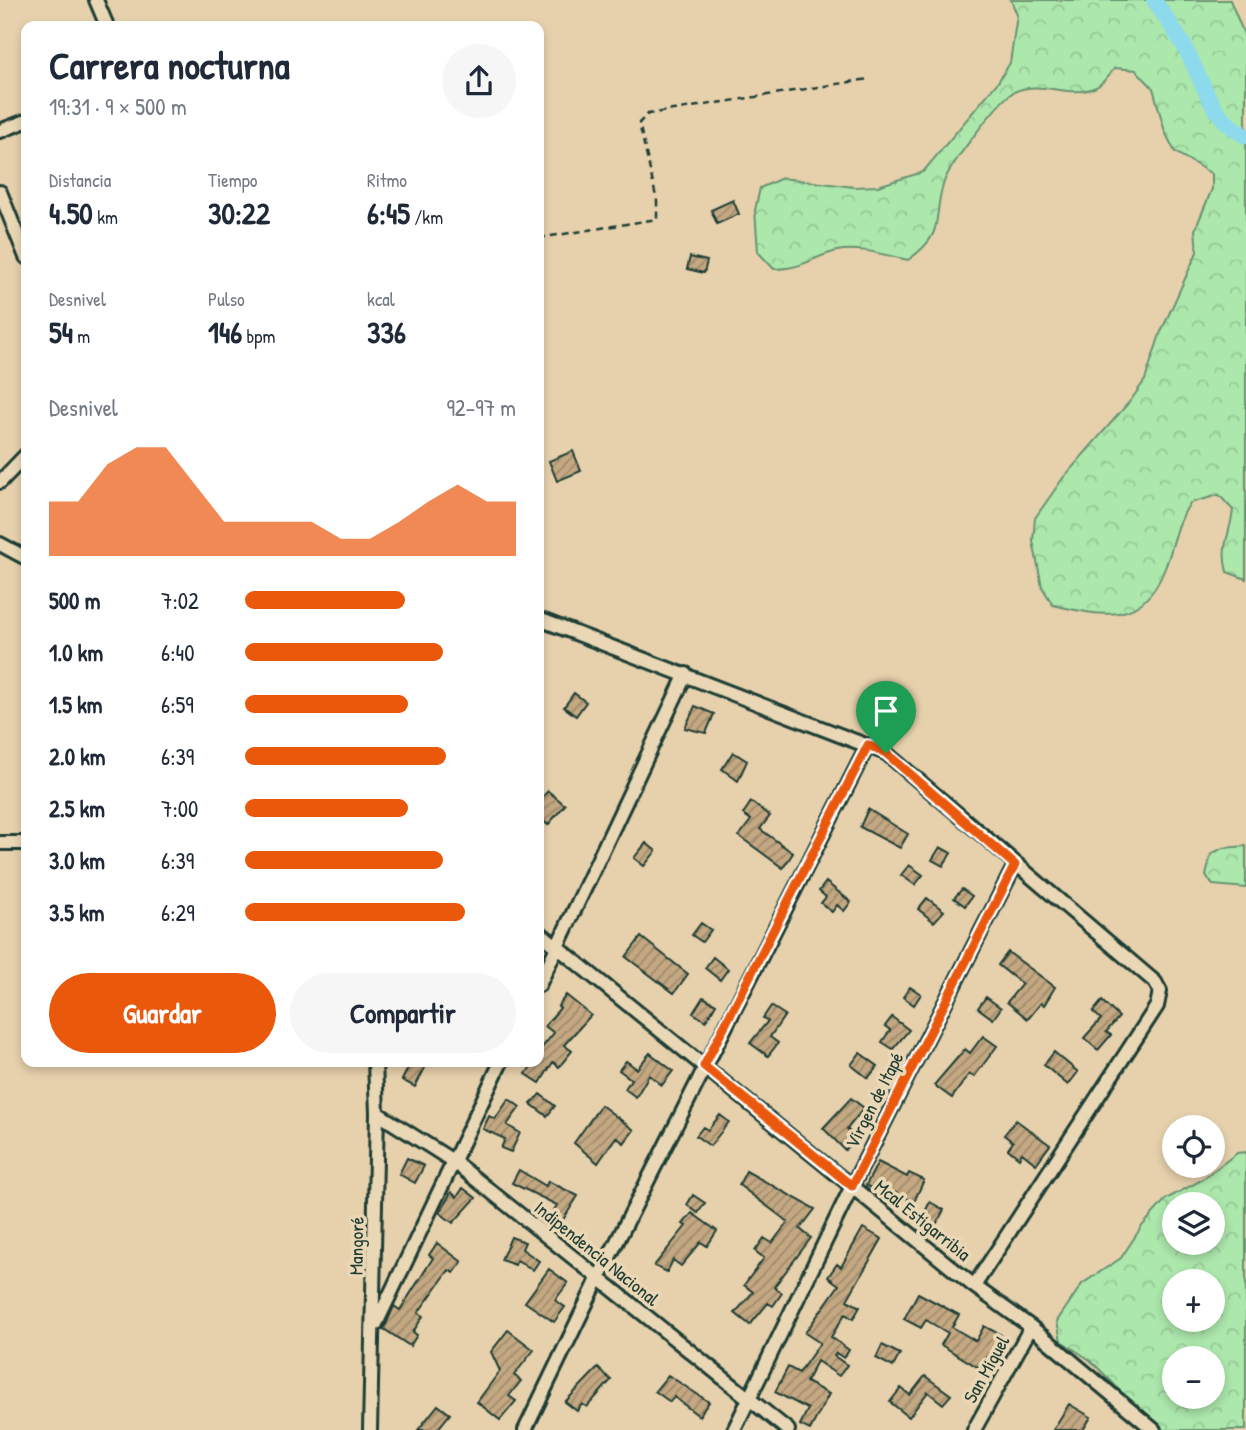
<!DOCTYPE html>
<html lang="es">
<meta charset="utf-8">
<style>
body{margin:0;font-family:"Patrick Hand",sans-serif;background:#f6f6f7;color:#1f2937;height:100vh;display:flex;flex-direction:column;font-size:26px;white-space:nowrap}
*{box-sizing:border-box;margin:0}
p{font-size:23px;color:#747a83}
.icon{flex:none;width:38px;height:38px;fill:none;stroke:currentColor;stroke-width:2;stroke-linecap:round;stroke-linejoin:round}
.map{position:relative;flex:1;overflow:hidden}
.drawer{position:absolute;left:21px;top:21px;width:523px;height:1046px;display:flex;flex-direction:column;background:#fff;border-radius:14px;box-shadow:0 4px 10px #0003}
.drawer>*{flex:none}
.controls{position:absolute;left:1162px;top:1115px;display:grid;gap:14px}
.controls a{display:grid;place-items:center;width:63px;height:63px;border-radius:50%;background:#fff;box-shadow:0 4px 10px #0003;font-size:35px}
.pin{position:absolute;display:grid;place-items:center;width:60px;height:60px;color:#fff;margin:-72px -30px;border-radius:50% 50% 50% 0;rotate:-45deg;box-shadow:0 0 7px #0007}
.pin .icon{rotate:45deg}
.round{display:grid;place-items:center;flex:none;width:74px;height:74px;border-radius:37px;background:#f6f6f7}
.headline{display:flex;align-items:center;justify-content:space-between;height:119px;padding:0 28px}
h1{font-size:38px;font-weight:700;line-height:52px}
.figures{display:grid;grid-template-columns:repeat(3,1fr);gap:10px;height:119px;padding:7px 28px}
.figures div{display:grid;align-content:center}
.figures b{font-size:30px;font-weight:700}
.figures small{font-size:19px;font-weight:400}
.figures p{font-size:19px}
.chart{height:196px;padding:14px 28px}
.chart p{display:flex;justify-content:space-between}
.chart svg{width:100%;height:126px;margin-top:7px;fill:#ea580c;opacity:.7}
.cta{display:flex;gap:14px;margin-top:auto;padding:14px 28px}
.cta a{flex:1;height:80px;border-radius:42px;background:#ea580c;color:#fff;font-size:28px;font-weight:700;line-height:80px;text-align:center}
.cta a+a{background:#f6f6f7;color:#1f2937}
ul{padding:0 28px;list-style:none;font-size:23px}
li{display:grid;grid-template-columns:112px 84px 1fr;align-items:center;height:52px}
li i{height:18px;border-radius:9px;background:#ea580c}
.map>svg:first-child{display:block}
.forest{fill:url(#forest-crowns);stroke:#669270;stroke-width:2;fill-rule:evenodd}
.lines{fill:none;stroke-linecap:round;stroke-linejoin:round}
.canal{stroke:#8ddaec;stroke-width:16}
.building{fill:url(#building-hatch);stroke:#1f3d34;stroke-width:2}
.minor-casing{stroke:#1f3d34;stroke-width:18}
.path{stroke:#1f3d34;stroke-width:2.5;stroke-dasharray:7 5;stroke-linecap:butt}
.minor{stroke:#ead7b5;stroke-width:12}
.route-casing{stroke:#fff;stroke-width:14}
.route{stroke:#ea580c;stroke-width:9}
.labels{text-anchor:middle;stroke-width:7;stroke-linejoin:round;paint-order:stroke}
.street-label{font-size:19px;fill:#1f3d34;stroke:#ead7b5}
</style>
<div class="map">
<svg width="1246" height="1430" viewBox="0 0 1246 1430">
<defs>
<pattern id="forest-crowns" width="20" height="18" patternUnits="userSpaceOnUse" patternTransform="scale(1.75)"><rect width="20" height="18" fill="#ace7ac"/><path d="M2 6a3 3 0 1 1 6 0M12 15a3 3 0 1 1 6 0" fill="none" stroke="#94c795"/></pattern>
<pattern id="building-hatch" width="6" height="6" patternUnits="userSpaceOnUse" patternTransform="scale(1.75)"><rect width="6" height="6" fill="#c4a882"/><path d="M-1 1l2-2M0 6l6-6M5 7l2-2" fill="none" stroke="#9f8a6b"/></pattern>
</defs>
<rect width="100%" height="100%" fill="#e7d1ad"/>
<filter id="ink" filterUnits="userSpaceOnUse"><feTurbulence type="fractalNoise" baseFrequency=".0143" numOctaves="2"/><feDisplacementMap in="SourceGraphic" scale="14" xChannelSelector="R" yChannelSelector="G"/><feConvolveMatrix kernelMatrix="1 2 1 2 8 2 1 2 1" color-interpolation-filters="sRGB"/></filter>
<g filter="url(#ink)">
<!-- forest -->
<path class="forest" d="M1011,0H1230L1246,39V579L1227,572C1220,546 1230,536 1233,510L1219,495L1190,503C1176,524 1174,545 1165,568C1143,626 1104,617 1053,605L1042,587L1033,541L1035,518L1063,478L1131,400L1145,380L1160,334L1197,252L1195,230L1212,189V174L1175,152L1165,132L1153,88L1136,70L1115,68C1109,74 1103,84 1096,87C1069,100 1040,78 1012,93C998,102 949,166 944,182C931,219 948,232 908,260C887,256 860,246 837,251C812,257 803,269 774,269L758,252L755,210L760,188L782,178L854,187L878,186L923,172L998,82L1010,63L1017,15Z
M1246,846V888L1213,885L1206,876L1211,854L1223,848Z
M1246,1152V1430H1155L1132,1409L1113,1383L1090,1360L1061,1341L1057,1321L1082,1284L1121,1258L1142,1226L1166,1199L1200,1181L1237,1153ZM1174,1204H1213V1242H1174ZM1174,1281H1213V1320H1174ZM1174,1358H1213V1396H1174Z"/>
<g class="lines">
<!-- canal -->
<path class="canal" d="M1154,0C1165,17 1178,34 1187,52C1204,83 1211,119 1246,136"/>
</g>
<!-- building -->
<path class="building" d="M733,200L739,214L717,224L711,210Z
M690,257L707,261L704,273L687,269Z
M573,451L581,471L557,481L549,461Z
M574,693L586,702L576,716L564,707Z
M880,703L903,716L896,729L886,723L884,728L873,722Z
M695,706L714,714L706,733L685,728Z
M733,752L747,761L738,781L722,769Z
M548,791L565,805L548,825L539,817V801Z
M751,802L770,816L760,829L793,853L783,868L739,836L751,820L743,814Z
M868,809L908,834L900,848L860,827Z
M646,843L656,851L644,866L634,858Z
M940,847L951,853L943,866L932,860Z
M909,865L923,875L915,885L901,875Z
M826,882L851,902L844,911L837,905L832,912L821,903L826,897L819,891Z
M962,889L972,896L965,906L954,898Z
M927,898L944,911L934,922L918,909Z
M701,923L711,930L702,942L692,935Z
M641,937L688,974L674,993L626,957Z
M1008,952L1055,987L1044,1005L1041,1003L1028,1019L1007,1002L1022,984L998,965Z
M713,957L728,969L720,980L705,968Z
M910,987L921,994L914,1005L903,997Z
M566,995L591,1015L564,1045L572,1051L559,1067L553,1062L540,1083L526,1074L534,1062H539V1051L554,1033L545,1026L560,1008L558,1006Z
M703,997L716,1004L706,1021L693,1013Z
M986,997L1001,1008L993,1019L978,1008Z
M1102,1001L1119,1017L1106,1032L1111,1035L1098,1050L1084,1038L1101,1019L1093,1012Z
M771,1006L785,1015L770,1037L778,1043L768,1056L750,1043L768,1021L763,1018Z
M892,1017L909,1030L893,1049L882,1042L890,1030L885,1026Z
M983,1036L997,1046L974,1077L969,1074L952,1098L934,1085L965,1049L970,1053Z
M1054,1052L1078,1072L1068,1085L1044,1065Z
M650,1053L673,1071L662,1085L649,1075L636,1097L625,1089L631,1079L619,1070L626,1061L637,1069Z
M860,1053L878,1066L868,1078L851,1065Z
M411,1062H428L415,1087L402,1080Z
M540,1094L555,1106L547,1116L531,1104Z
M851,1098L864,1108L847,1129L856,1139L845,1150L823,1128Z
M509,1099L520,1107L507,1125L520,1133L511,1152L501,1148L505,1139L483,1129L489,1116L495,1119Z
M601,1105L634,1130L624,1143L616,1137L598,1163L574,1143Z
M720,1115L729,1122L710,1146L696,1136L703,1127L708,1130Z
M1016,1120L1050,1145L1036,1164L1022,1153L1019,1158L1008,1149L1013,1142L1004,1135Z
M407,1158L424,1166L415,1183L399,1174Z
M878,1162L907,1177L909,1173L924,1180L914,1202L894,1192L891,1199L866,1185Z
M519,1170L546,1186L548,1181L578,1196L561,1223L550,1217L557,1205L512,1183Z
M746,1171L815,1209L800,1229L811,1238L774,1287L782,1293L773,1306L768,1303L750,1325L735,1313L753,1292L744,1285L764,1258L755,1251L764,1238L772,1243L788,1222L739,1185Z
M463,1188L476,1198L453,1223L440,1213L451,1192L457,1197Z
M693,1195L705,1203L698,1213L687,1205Z
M930,1202L944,1210L933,1230L919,1223Z
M692,1213L717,1231L707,1246L701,1242L681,1266L673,1260L667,1272L654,1266L686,1226L683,1224Z
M863,1228L882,1239L847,1300L860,1307L853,1319L845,1314L831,1337L849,1350L844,1358L836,1353L834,1356L847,1365L839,1376L817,1361L806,1382L829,1394L810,1430L800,1425L808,1409L775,1392L788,1367L799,1373L820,1343L805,1333L839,1285L828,1277L837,1264L841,1267Z
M511,1237L525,1242L522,1249L539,1261L533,1270L517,1260L515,1265L501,1260Z
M437,1243L462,1262L454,1273L449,1270L418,1313L423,1316L413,1332L417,1335L410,1346L384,1329L394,1306L400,1310L433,1258L429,1255Z
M549,1269L568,1283L555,1300L565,1307L554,1322L525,1302Z
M918,1293L959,1315L952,1327L976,1341L984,1326L1001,1335L981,1369L941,1345L948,1333L926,1320L921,1328L904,1319Z
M508,1330L534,1350L514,1375L521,1381L509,1396L516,1401L500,1420L477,1402L500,1371L491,1352Z
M882,1345L900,1354L893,1367L876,1358Z
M598,1368L611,1380L587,1407L582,1404L577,1411L565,1402Z
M668,1375L709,1402L699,1416L674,1397L670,1402L655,1391Z
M925,1376L951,1395L943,1404L928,1392L909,1417L890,1402L901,1388L910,1395Z
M1069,1404L1091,1417L1083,1430H1053Z
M438,1405L450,1414L437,1430H418Z"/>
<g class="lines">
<!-- minor casing -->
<g class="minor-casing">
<path id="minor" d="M96,0L107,26
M0,131L26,121
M0,192L26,257
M0,482L26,455
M0,544L26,558
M539,619L886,753L1155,982L1160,991L1157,1006L974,1286
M0,843H26
M539,932L974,1286L1031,1327L1154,1430
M539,985L686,674
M377,1113L453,1161L788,1430
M376,1324L501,1062
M370,1430L377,1113L375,1062
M525,1430L598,1279L868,745
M734,1430L852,1186L1015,865
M974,1430L1031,1327"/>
</g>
<!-- path -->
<path class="path" d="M539,238L657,219V201L639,123L648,114L869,79"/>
<!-- minor -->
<use href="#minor" class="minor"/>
</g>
</g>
<g class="lines" filter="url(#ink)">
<!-- route casing -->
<g class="route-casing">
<path id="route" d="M868,745L886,753L1015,865L852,1186L704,1066Z"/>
</g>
<!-- route -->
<use href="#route" class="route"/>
</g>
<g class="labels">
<!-- street labels -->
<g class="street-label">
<text transform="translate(874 1100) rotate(-63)" y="7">Virgen de Itapé</text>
<text transform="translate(923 1220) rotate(39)" y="7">Mcal Estigarribia</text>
<text transform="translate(356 1246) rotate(-89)" y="7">Mangoré</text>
<text transform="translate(597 1253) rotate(39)" y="7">Indipendencia Nacional</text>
<text transform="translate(986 1369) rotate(-61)" y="7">San Miguel</text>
</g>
</g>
</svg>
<div class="controls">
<a><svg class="icon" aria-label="locate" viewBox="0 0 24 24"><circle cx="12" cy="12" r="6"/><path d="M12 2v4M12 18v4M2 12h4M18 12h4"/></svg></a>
<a><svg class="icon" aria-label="layers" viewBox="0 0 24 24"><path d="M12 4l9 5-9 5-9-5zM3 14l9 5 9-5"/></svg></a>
<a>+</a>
<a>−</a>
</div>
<div class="pin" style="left:886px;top:753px;background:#1e9e55"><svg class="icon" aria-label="arrive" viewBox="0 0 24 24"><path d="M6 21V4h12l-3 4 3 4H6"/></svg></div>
<section class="drawer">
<div class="headline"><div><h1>Carrera nocturna</h1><p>19:31 · 9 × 500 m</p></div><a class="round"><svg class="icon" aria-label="share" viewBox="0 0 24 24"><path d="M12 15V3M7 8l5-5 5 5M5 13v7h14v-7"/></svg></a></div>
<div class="figures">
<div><p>Distancia</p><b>4.50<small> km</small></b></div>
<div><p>Tiempo</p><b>30:22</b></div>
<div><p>Ritmo</p><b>6:45<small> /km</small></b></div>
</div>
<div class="figures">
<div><p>Desnivel</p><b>54<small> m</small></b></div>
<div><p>Pulso</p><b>146<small> bpm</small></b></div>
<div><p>kcal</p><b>336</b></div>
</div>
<div class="chart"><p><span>Desnivel</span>92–97 m</p>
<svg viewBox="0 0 160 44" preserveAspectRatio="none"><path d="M0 44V25L10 25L20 12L30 6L40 6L50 19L60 32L70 32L80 32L90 32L100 38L110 38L120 32L130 25L140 19L150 25L160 25V44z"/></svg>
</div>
<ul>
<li><b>500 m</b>7:02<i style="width:59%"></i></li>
<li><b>1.0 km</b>6:40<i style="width:73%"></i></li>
<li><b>1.5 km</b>6:59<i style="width:60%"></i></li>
<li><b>2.0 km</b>6:39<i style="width:74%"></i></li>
<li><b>2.5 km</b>7:00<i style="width:60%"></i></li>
<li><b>3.0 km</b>6:39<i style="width:73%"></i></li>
<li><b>3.5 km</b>6:29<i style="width:81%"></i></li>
</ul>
<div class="cta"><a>Guardar</a><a>Compartir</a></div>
</section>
</div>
